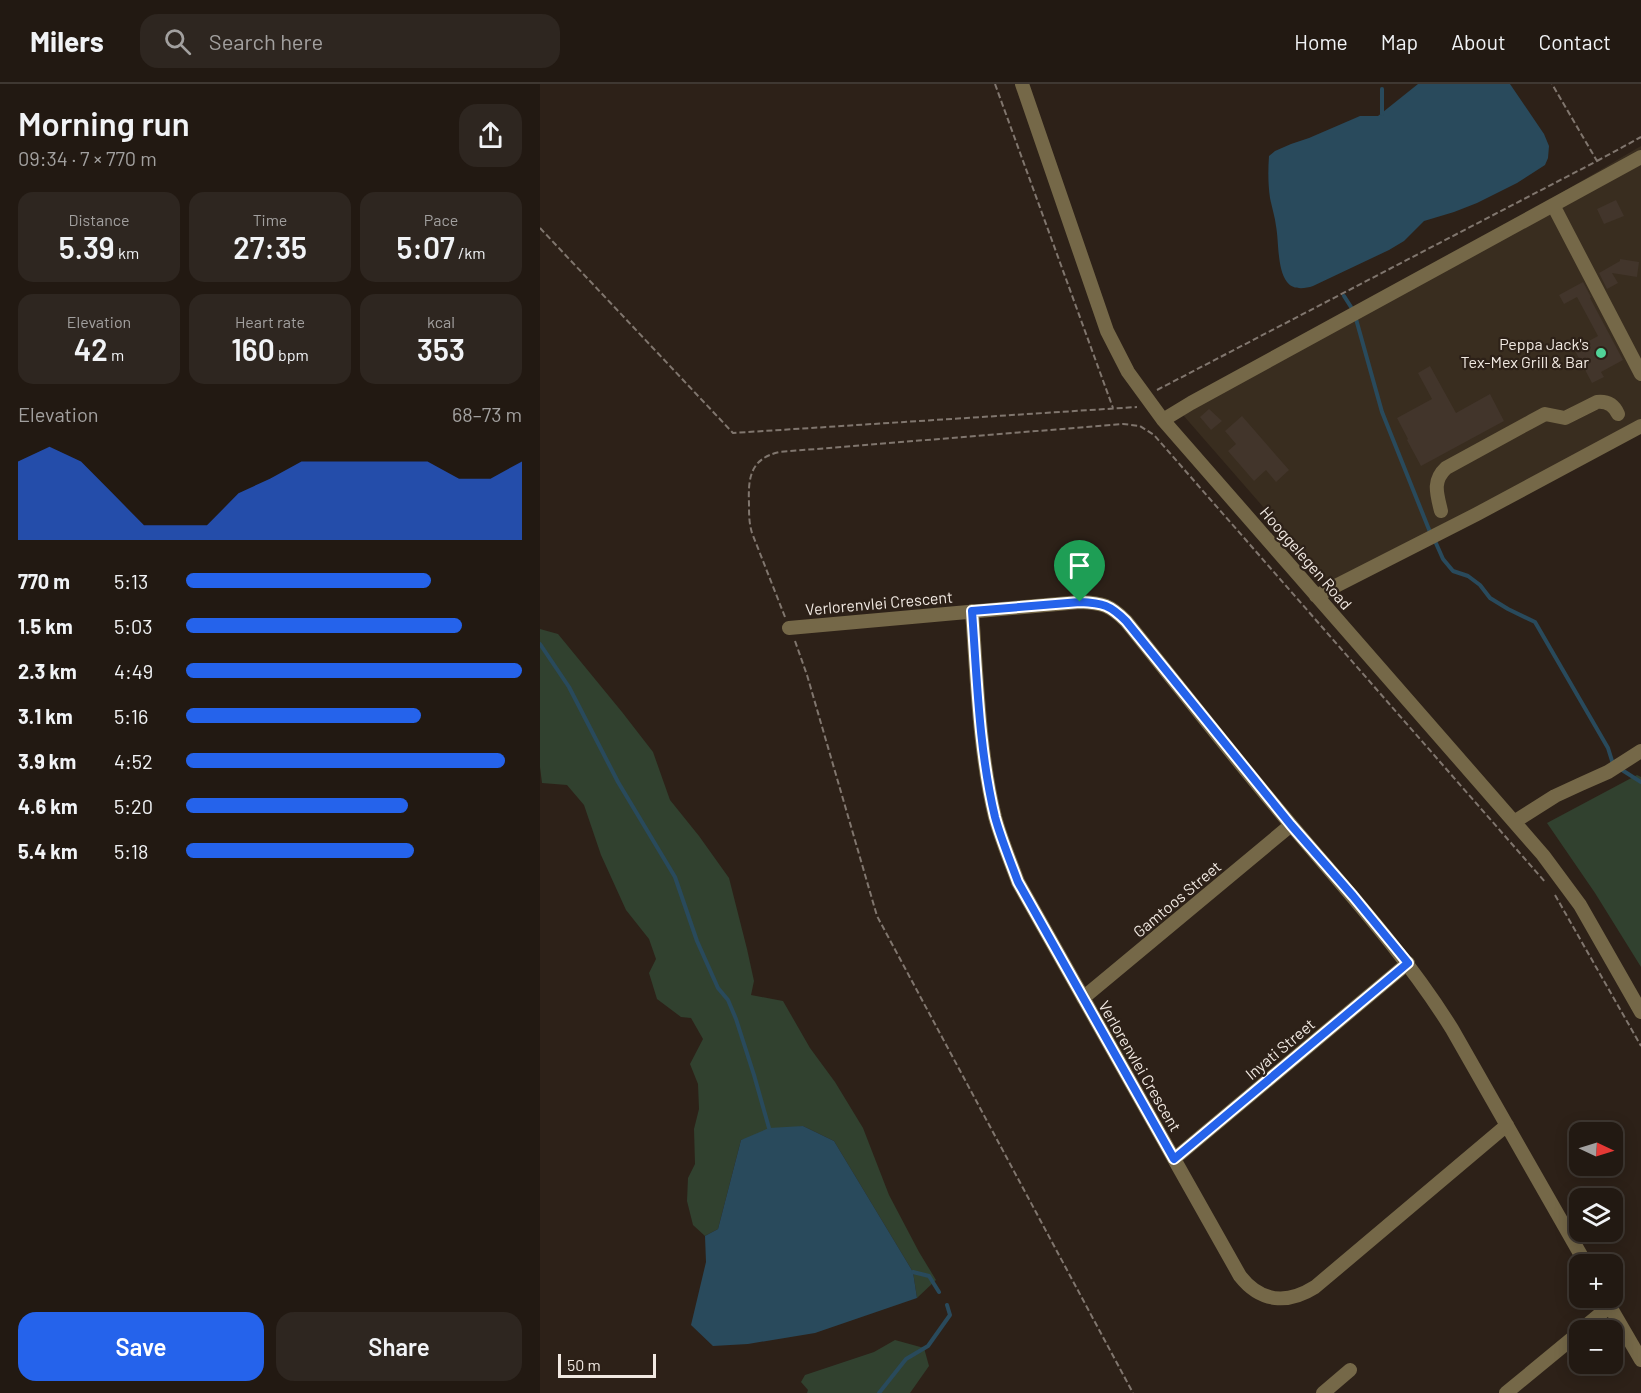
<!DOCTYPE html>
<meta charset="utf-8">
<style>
body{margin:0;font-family:Barlow,sans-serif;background:#2e2620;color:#f1f3f6;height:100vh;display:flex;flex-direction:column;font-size:22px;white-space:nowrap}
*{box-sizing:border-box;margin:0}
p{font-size:20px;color:#a2a09f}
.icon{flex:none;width:33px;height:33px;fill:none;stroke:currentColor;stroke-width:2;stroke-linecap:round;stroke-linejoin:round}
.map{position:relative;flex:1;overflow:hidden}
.panel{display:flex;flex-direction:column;background:#221912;width:540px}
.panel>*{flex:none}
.needle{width:39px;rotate:94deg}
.tools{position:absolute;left:1029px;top:1038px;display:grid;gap:12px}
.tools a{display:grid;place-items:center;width:54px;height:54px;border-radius:12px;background:#221912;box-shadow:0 3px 15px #0003,0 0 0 2px #3f3832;font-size:30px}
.scale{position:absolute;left:18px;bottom:15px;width:98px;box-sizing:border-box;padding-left:6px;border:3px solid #f1e9e2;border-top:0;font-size:16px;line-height:21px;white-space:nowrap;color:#f1e9e2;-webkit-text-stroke:4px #2d2118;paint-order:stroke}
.pin{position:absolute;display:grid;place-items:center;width:51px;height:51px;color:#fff;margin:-62px -26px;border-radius:50% 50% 50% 0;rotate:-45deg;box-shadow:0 0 6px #0007}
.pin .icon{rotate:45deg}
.round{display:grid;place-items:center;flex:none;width:63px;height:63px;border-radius:18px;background:#2e2620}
.headline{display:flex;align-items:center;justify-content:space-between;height:102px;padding:0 18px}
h1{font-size:33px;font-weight:600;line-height:45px}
.metrics{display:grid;grid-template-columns:repeat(3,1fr);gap:9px;height:102px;padding:6px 18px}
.metrics div{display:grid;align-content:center;border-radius:15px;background:#2e2620;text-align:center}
.metrics b{font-size:30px;font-weight:600}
.metrics small{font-size:16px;font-weight:400}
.metrics p{font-size:16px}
.chart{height:168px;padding:12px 18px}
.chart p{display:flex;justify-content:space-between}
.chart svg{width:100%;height:108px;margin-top:6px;fill:#2563eb;opacity:.7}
.action{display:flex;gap:12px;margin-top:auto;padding:12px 18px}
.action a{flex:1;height:69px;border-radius:18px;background:#2563eb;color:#fff;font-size:24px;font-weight:600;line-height:69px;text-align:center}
.action a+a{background:#2e2620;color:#f1f3f6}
ul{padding:0 18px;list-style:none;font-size:20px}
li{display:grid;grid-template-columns:96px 72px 1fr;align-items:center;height:45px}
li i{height:15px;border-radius:8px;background:#2563eb}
header{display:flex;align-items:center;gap:36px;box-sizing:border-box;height:84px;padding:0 30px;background:#221912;border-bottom:2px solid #3f3832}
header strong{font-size:28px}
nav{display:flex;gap:33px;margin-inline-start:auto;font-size:21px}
.search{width:420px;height:54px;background:#2e2620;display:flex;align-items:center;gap:15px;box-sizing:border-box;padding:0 21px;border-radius:18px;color:#a2a09f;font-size:22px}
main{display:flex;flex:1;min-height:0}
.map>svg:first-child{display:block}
.commercial{fill:#392d1f}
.green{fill:#31412f}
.water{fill:#294a5c}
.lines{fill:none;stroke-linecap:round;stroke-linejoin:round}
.stream{stroke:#294a5c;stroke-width:4}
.building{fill:#42352b}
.path{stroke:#80766e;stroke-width:2;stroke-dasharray:6 3;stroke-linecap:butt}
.minor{stroke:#756848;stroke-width:14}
.route-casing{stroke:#fff;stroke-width:12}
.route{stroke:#2563eb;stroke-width:8}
.poi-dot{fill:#51d398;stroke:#2d2118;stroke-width:2}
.labels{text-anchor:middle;stroke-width:4.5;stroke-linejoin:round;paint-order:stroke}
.poi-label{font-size:16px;fill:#f1e9e2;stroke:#2d2118;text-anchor:end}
.street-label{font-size:16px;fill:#f1e9e2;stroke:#2d2118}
</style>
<header>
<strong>Milers</strong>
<div class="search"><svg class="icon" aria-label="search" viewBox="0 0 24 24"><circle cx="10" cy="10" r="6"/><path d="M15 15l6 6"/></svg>Search here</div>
<nav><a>Home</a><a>Map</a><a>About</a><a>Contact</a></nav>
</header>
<main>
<section class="panel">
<div class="headline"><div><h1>Morning run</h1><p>09:34 · 7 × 770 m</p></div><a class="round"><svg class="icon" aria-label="share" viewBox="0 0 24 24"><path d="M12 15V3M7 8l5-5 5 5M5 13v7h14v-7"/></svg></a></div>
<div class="metrics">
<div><p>Distance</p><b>5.39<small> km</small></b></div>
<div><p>Time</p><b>27:35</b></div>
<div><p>Pace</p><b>5:07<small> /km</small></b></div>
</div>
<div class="metrics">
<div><p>Elevation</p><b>42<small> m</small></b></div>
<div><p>Heart rate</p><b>160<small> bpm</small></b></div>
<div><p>kcal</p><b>353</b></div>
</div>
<div class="chart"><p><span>Elevation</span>68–73 m</p>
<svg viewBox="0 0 160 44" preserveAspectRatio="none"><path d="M0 44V12L10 6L20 12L30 25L40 38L50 38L60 38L70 25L80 19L90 12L100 12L110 12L120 12L130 12L140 19L150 19L160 12V44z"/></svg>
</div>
<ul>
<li><b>770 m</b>5:13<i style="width:73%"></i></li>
<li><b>1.5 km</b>5:03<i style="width:82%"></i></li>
<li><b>2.3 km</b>4:49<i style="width:100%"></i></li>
<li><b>3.1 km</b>5:16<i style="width:70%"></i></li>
<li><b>3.9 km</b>4:52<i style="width:95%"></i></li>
<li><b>4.6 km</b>5:20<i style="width:66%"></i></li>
<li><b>5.4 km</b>5:18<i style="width:68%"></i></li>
</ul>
<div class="action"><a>Save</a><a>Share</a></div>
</section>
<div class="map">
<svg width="1101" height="1309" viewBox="0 0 1101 1309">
<rect width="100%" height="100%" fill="#2d2118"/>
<!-- commercial -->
<path class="commercial" d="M1101,62V347L801,504L795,495H786L643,331Z"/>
<!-- green -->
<path class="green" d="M0,545L18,550L82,628L113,668L130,716L159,752L189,794L207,865L214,897L211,911L243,917L270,964L295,998L323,1044L349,1111L379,1168L396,1196L377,1214L373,1188L294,1057L263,1042L201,1056L178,1145L165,1152L153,1141L147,1117L148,1094L155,1080L154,1045L159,1025L158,1000L150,980L163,955L151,934L141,933L117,915L109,889L116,875L109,855L86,826L61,771L44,721L27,701L2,699L0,683Z
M1097,691L1101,693V883L1055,809L1007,739Z
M355,1256L384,1264L389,1282L370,1309H267L268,1306L261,1298L265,1291L334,1268Z"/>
<!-- water -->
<path class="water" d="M878,0H970L1004,50L1009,62L1008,74L1005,81L977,99L937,119L914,128L884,137L864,157L849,166L773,202C764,205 753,206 747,198C737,185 739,158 736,142C735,133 732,124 730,114C728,100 728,86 729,72L735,67L751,60L769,54L820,32H838Z
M263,1042L294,1057L373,1188L377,1214L275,1249L208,1260L173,1262L151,1241L166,1178L165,1152L178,1145L201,1056L229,1044Z"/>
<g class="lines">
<!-- stream -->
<path class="stream" d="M842,30V5
M804,212L811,223
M816,235L842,328L890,448
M895,457L903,475L913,487L928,492L940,501L950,514L968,525L995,538L1068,664L1073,680
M0,560L29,603L78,698L135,793L157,857L178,904L188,916L196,935L214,991L229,1044
M1082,686L1101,698
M373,1188L389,1192L399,1208
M339,1309L366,1275L388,1262L410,1231L407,1221"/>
</g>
<!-- building -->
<path class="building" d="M1076,116L1084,132L1064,140L1057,125Z
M1080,175L1099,178L1097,193L1072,189L1078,199L1067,205L1059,189L1080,177Z
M1043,198L1051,213L1050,214L1083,276L1061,288L1064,293L1052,299L1034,265L1058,252L1037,213L1024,220L1019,211Z
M890,282L916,329L950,310L964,337L881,382L867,356L868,355L857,334L892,315L878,289Z
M669,325L682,337L671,346L660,333Z
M702,332L749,386L736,398L726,386L714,397L688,367L696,360L685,347Z"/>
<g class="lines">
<!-- path -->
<path class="path" d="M455,0L573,324
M1057,77L1101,53
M0,144L193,349L597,323
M617,306L1057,77L1012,0
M245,533L212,449C209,439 209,430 209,420C208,394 210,375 239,368L583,340L600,342L614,351L1006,799
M255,557L267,591L337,832L593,1309
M1015,811L1101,962"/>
<!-- minor -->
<path class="minor" d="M482,0L567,247L588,288L623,336L1003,771L1040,821L1101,928
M1013,121L1101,290
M623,336L651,319L1101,73
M901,427C897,410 892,397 906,384L992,337L1005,330L1025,334L1057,318C1067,317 1074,321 1078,330
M776,512L937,430L1101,342
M432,527C437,595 439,667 455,733C461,755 470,776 478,798L700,1192C721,1219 748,1220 775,1203L967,1041
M249,544L540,518C563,519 570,521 586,537C641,605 695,675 752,742C808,808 866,871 912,945L1046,1180
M974,738L1015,712L1041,700L1068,688L1101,667
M543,914L751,741
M634,1075L868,879
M1065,1214L1101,1276
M1041,1246L1070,1222
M783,1309L810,1286
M966,1309L1040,1248"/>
</g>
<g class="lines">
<!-- route casing -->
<g class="route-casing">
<path id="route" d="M540,518C563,519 570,521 586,537L751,741L813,812L868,879L634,1075L478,798C470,776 461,755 455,733C439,667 437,595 432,527Z"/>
</g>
<!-- route -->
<use href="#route" class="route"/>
</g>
<!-- markers -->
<circle class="poi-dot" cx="1061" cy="269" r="6"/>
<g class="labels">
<!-- poi labels -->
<g class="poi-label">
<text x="1049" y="266">Peppa Jack's<tspan x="1049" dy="18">Tex-Mex Grill &amp; Bar</tspan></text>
</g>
<!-- street labels -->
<g class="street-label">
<text transform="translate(766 474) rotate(49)" y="6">Hooggelegen Road</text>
<text transform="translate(339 519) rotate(-5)" y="6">Verlorenvlei Crescent</text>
<text transform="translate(637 815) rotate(-40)" y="6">Gamtoos Street</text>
<text transform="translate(740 965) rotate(-40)" y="6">Inyati Street</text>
<text transform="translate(600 982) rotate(60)" y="6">Verlorenvlei Crescent</text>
</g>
</g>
</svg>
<div class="tools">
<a><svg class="needle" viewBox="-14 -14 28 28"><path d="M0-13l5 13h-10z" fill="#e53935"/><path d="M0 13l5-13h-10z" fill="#a2a09f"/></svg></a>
<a><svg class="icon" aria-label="layers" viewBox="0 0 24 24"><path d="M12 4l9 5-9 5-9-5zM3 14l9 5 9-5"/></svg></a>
<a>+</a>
<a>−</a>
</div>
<div class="scale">50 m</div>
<div class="pin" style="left:540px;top:518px;background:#1e9e55"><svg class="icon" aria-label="arrive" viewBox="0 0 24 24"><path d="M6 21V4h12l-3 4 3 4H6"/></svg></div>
</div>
</main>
